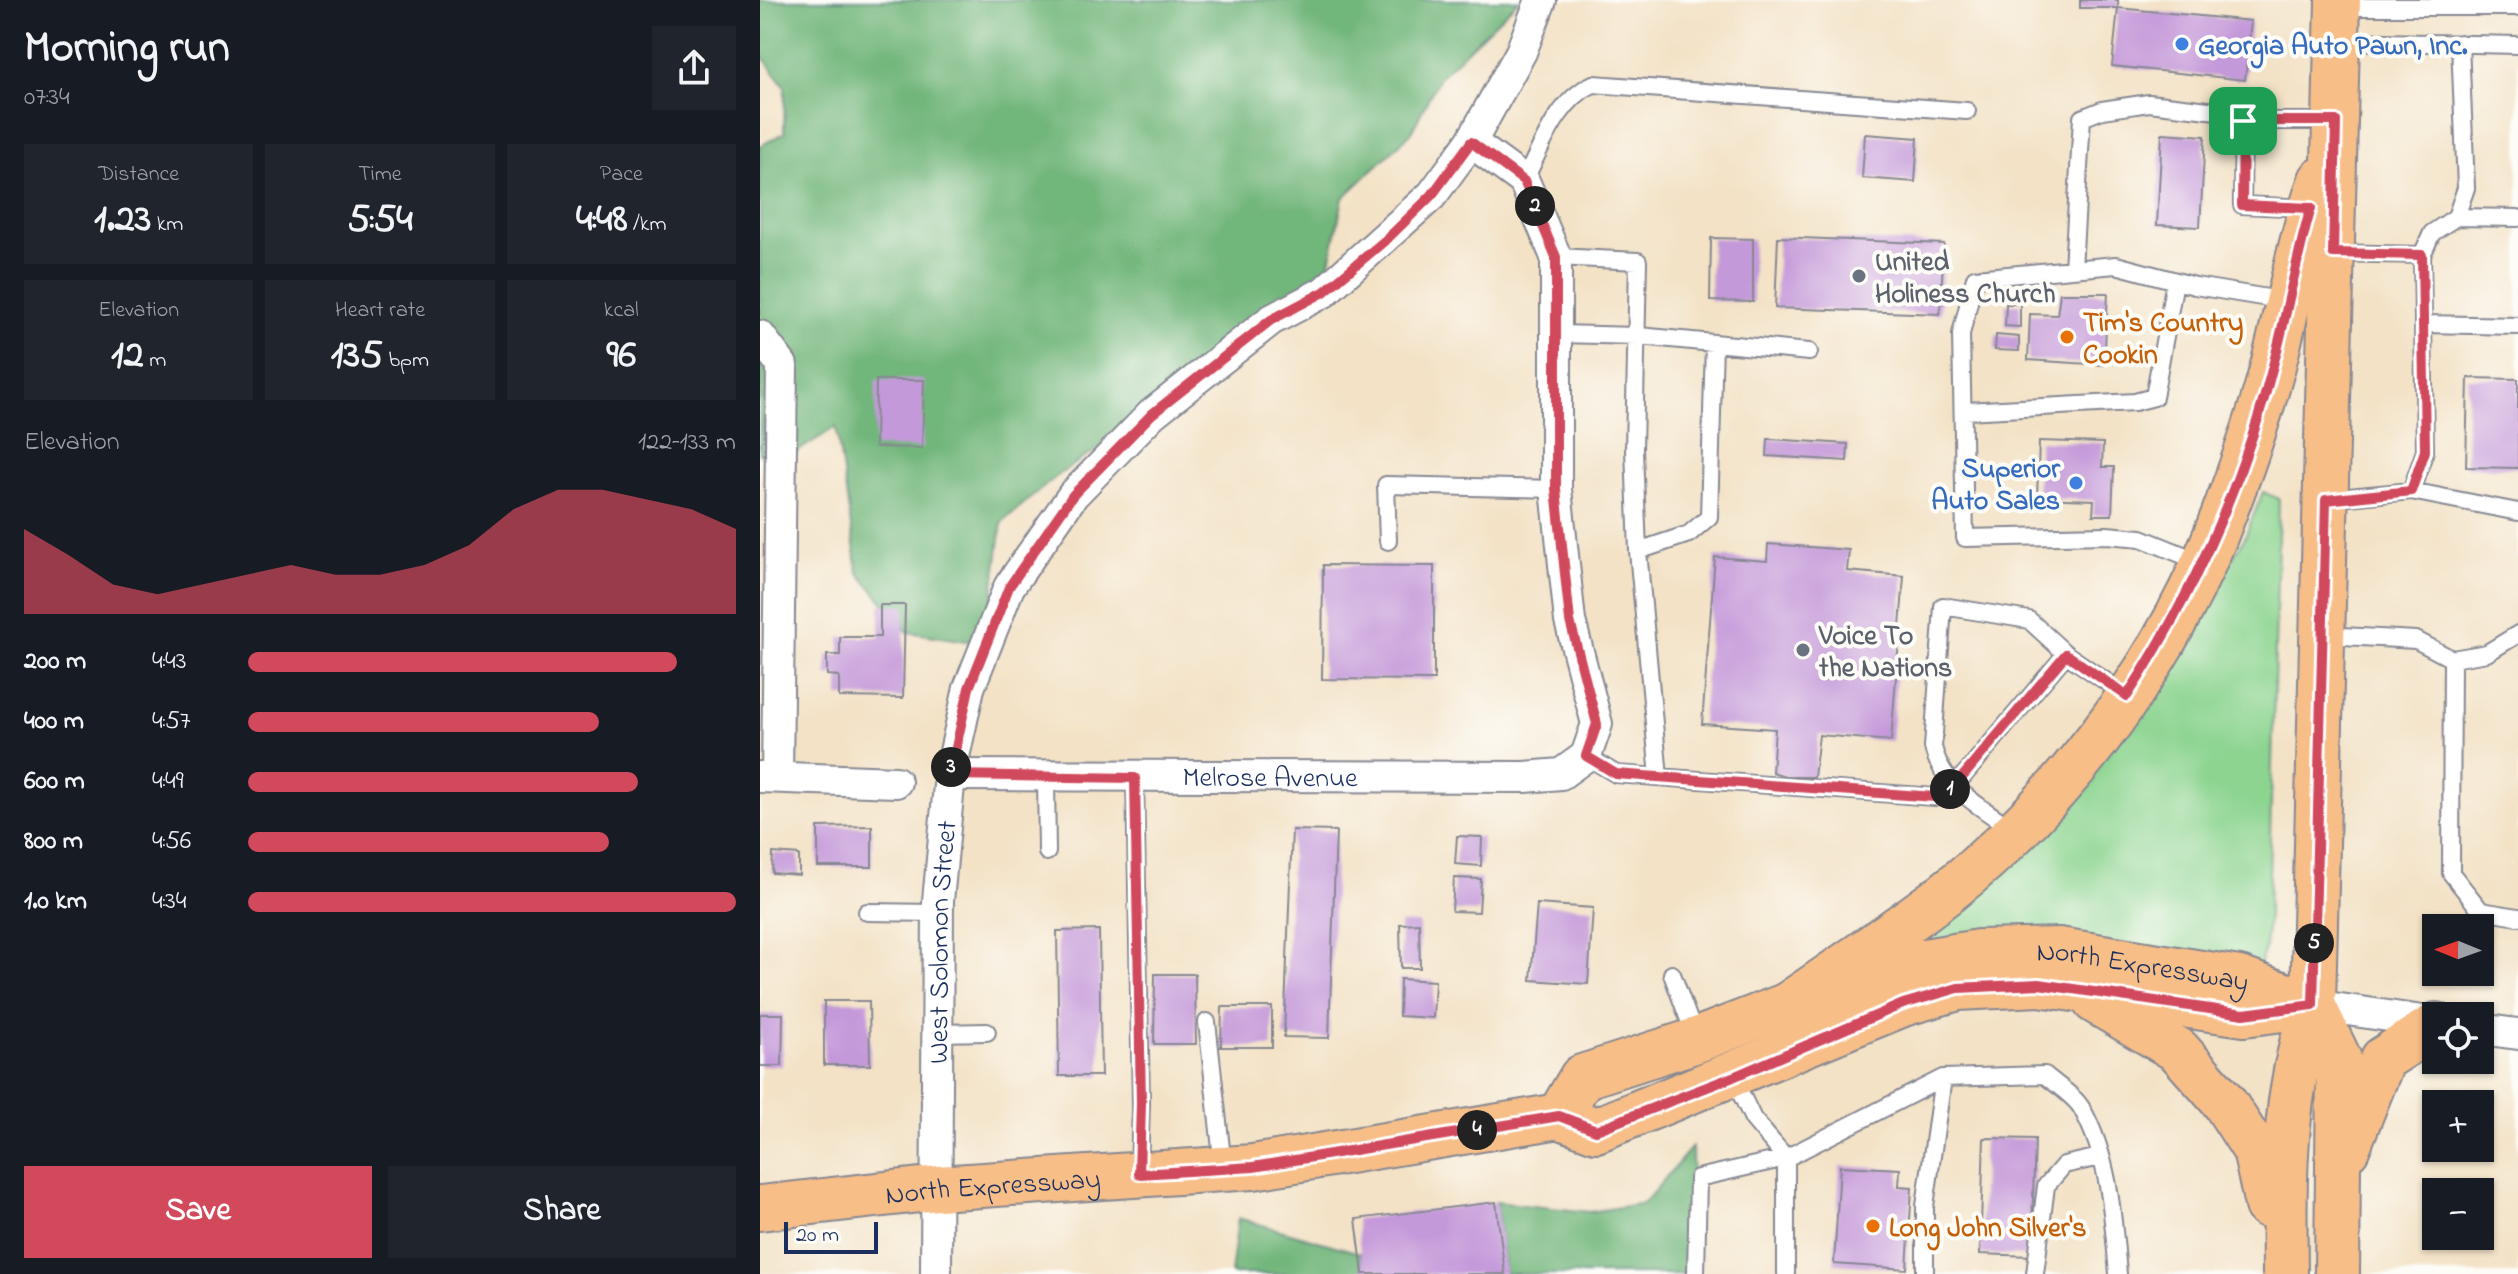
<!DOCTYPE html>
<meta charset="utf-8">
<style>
body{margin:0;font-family:"Indie Flower",sans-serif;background:#20242c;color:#f1f3f6;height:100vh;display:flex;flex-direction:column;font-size:30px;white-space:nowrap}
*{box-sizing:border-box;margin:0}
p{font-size:26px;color:#9ea1a6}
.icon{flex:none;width:44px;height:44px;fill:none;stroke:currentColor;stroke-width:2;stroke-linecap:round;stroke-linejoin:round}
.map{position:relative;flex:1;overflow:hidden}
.drawer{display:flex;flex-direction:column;background:#171b24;width:760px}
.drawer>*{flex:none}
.needle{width:52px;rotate:271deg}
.fabs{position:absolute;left:1662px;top:914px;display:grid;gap:16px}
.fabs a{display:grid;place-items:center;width:72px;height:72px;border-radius:0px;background:#171b24;box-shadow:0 2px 6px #0004;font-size:40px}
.scale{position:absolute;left:24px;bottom:20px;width:94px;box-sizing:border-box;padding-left:8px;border:4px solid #1b2f5e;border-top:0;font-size:22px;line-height:28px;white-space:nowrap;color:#1b2f5e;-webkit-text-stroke:6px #fdfcf7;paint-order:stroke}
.pin{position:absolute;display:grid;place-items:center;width:68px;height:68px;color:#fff;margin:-34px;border-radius:16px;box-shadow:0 4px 12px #0006}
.km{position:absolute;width:40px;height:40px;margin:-20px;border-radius:50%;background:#222;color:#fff;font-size:22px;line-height:40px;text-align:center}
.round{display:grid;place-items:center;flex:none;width:84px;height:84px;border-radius:0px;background:#20242c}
.head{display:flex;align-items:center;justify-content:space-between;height:136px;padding:0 24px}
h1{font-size:44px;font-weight:700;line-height:60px}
.metrics{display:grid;grid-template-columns:repeat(3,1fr);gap:12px;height:136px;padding:8px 24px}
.metrics div{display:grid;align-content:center;border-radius:0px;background:#20242c;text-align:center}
.metrics b{font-size:40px;font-weight:700}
.metrics small{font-size:22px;font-weight:400}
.metrics p{font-size:22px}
.chart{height:224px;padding:16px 24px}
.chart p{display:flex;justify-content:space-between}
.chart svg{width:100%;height:144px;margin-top:8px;fill:#d1495b;opacity:.7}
.primary-button{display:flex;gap:16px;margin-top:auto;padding:16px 24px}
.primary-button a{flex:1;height:92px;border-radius:0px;background:#d1495b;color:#fff;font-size:32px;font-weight:700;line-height:92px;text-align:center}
.primary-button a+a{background:#20242c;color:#f1f3f6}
ul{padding:0 24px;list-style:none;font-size:26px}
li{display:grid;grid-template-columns:128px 96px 1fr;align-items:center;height:60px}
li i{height:20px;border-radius:10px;background:#d1495b}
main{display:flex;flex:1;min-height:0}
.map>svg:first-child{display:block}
.green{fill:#8cd490;stroke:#548277;stroke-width:2}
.forest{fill:#71b67a;stroke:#46726c;stroke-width:2}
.building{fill:#c499d9}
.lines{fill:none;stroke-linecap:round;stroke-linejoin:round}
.lane-casing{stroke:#878892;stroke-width:20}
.street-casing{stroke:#878892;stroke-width:34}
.primary-casing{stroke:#878892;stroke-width:48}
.lane{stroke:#fff;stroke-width:16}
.street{stroke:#fff;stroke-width:30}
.primary{stroke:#f7be88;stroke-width:44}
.route-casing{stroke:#fff;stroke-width:16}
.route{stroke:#d1495b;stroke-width:10}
.shop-dot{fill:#3f7fe0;stroke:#fdfcf7;stroke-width:3}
.worship-dot{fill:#6b7280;stroke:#fdfcf7;stroke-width:3}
.food-dot{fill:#e8710a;stroke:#fdfcf7;stroke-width:3}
.labels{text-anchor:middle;stroke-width:8;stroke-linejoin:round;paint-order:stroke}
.shop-label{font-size:28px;font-weight:bold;fill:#366cbe;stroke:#fdfcf7;text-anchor:start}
.worship-label{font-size:28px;font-weight:bold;fill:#5b616d;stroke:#fdfcf7;text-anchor:start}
.food-label{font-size:28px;font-weight:bold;fill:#c56008;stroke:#fdfcf7;text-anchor:start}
.street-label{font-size:28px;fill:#1b2f5e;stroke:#fdfcf7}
</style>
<main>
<section class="drawer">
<div class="head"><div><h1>Morning run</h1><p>07:34</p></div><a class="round"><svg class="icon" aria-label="share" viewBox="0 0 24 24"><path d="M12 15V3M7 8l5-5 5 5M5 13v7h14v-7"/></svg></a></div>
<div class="metrics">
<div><p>Distance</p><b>1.23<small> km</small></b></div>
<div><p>Time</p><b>5:54</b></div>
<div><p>Pace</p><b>4:48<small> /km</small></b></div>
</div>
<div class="metrics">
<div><p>Elevation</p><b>12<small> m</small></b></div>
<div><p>Heart rate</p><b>135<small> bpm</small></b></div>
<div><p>kcal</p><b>96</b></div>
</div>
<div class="chart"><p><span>Elevation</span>122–133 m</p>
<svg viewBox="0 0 160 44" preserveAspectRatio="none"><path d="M0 44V18L10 26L20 35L30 38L40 35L50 32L60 29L70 32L80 32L90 29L100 23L110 12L120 6L130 6L140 9L150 12L160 18V44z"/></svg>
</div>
<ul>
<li><b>200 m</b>4:43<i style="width:88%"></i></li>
<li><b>400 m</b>4:57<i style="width:72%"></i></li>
<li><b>600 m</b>4:49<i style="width:80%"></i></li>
<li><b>800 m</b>4:56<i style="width:74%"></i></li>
<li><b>1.0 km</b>4:34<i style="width:100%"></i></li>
</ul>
<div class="primary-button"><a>Save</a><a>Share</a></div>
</section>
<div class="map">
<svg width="1758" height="1274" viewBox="0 0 1758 1274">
<rect width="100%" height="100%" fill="#fdfcf7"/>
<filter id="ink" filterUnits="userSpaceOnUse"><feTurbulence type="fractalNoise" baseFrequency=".0125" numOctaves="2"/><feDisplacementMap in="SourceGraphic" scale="16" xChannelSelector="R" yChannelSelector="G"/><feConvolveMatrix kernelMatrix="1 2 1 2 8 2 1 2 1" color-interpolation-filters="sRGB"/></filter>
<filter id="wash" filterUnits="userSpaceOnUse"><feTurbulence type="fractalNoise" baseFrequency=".006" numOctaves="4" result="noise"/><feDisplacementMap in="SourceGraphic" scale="32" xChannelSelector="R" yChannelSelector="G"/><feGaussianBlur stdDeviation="1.8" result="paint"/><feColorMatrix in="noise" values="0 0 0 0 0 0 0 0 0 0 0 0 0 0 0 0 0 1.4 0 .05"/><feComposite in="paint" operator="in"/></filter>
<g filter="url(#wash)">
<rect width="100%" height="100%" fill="#f3e2c6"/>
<!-- green -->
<path class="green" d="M1503,492L1519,499L1508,915L1505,948L1499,966L1138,945L1367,731L1484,539Z"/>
<!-- forest -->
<path class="forest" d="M0,0H759L679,77L651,133L583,198L564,292L392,414L298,475L242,522L227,644L148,632L98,572L76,427L21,462L0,454V146L24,133L25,87L0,53Z
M932,1147L934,1274H745L736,1202L830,1212L884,1203Z
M478,1218L600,1253L603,1274H471Z"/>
<g id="blocks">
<!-- building -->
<path class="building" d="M1320,0H1358V8H1320Z
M1358,8L1491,21L1485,80L1352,66Z
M1402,133L1445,136L1440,227L1397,225Z
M1105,134L1158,138L1155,182L1102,178Z
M1018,237L1184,244L1180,314L1015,308Z
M951,238L993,239V302L950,301Z
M1300,293H1348L1344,365L1268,360L1270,314L1297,315Z
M1246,304H1260V327L1245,326Z
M1236,335L1259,337V351L1235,350Z
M1708,378L1758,379V468L1706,467Z
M116,380H164L162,448L115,447Z
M1008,439L1088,444L1087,461L1007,456Z
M1279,441L1343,443L1342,467H1354L1352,515H1333L1334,500L1277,498Z
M1008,544L1089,550L1087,571L1144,576L1131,741L1059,735L1054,777H1029L1012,772L1015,729L942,724L955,557L1007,561Z
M563,565L674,566V680L562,679Z
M120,605H145L143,698L79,697V676L67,675V655H80V637H120Z
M112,826V867H58V827Z
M532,830L576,831L569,1038L524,1037Z
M697,836L722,837L721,866L695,864Z
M13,853L39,855V875L12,873Z
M694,878L721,879L719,912L692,911Z
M777,904L833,908L828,984L771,980Z
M659,923L660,968H641L640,924Z
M339,930L341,1076H299L297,931Z
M395,974H435L436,1044H394Z
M640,979L675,981L673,1018L639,1016Z
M64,1001H109L110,1065H64Z
M462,1007H512V1047H461Z
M0,1014H23L22,1066H0Z
M1224,1138L1275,1139L1271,1256L1220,1254Z
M1080,1166L1140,1169L1139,1186L1152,1187L1147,1269L1074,1264Z
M736,1202L745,1274H603L596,1219Z"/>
</g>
</g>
<g filter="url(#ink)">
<use href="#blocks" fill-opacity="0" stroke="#878892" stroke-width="2"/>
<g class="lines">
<!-- lane casing -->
<g class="lane-casing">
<path id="lane" d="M1580,7H1758
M1579,41L1758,45
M1483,121L1482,205L1548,208
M764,181C782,146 797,101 833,84L1207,111
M1696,217L1758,218
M1662,255L1672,233L1696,217L1706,188L1700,43
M796,257L878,261L874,450L878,551L899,777
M1313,268L1322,118L1342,110L1389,103L1457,111L1483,121H1574
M1664,324L1758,326
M798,334L879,336L1049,352
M1205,411L1375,402L1394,397L1415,281
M1651,491L1758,512
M1568,499L1651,491L1665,451L1662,255L1572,253
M628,541L626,485L796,489
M878,551L929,534L949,517L954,343
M1443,563L1381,538L1347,535L1205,538L1201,334L1215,278L1356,265L1435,286L1526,301
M1564,635L1656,640L1692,659L1691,873L1721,911L1758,917
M1692,659L1727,653L1758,634
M826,756L856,774L1175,797L1194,787L1306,654
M286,778L287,852
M375,778L381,1103L379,1172
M1255,831C1223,808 1182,788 1173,747L1183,606L1269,620L1306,654L1366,695
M107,912L178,913
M912,974L936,1039
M447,1022L463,1167
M178,1033L227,1032
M973,1077L993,1119L1026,1158V1274
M936,1274L938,1178L1026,1158L1183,1078L1285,1075C1296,1085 1315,1096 1322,1109C1350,1159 1353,1218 1358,1274
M1165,1274V1206L1183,1078
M1275,1274L1286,1186L1304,1165L1340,1157"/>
</g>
<!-- street casing -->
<g class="street-casing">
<g id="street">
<path d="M0,336L22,365L17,777"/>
<path id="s1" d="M190,775L765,777L801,774L826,756L837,724L810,621L796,489V257L764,181L711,142"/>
<path d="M0,777L136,782"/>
<path d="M1553,1005L1676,1023"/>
<path d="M1720,1029L1758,1034"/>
<path id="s2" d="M176,1274L178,901L190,775L209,688L249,587L313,495L392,414L511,320L564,292L672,195L711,142L761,52L781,0"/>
</g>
</g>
<!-- primary casing -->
<g class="primary-casing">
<g id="primary">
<path d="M1335,1001L1418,1050L1464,1102L1495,1150L1507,1205"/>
<path d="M1553,1005L1579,1059L1577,1274"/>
<path d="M1023,1008C1078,970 1134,933 1186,893C1309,796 1411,658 1465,511C1485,459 1504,404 1517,350C1531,293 1541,236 1561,180"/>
<path id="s3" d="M799,1116L822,1077L937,1040L1100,977L1140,965L1219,952L1299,950L1479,979L1547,1003"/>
<path d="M1587,1149L1623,1059L1676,1025"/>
<path id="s4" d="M0,1208L178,1188L493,1167L799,1116L836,1130L1143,1004L1198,988L1279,984L1484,1014L1553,1005"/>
<path d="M1525,1274C1524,1175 1522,1101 1553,1005L1578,0"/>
</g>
</g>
<!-- lane -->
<use href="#lane" class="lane"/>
<!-- street -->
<use href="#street" class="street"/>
<!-- primary -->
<use href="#primary" class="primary"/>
</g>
</g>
<g class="lines" filter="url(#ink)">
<!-- route casing -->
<g class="route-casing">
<path id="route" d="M1483,121H1576L1573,253L1662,255L1665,451L1651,491L1566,500L1553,1005L1484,1014L1279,984L1198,988L1143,1004L973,1077L836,1130L799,1116L493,1167L379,1174L381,1103L375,778L190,775L209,688L249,587L313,495L392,414L511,320L564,292L629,237L672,195L711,142L764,181L796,257V489L810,621L837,724L826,756L856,774L1175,797L1194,787L1306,654L1367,696C1436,590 1487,473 1517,350C1529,303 1537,255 1551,208L1482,205Z"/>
</g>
<!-- route -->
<use href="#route" class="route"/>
</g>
<!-- markers -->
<g class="shop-dot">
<circle cx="1422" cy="44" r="8"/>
<circle cx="1316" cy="483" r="8"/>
</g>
<g class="worship-dot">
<circle cx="1099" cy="276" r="8"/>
<circle cx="1043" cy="650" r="8"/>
</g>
<g class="food-dot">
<circle cx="1307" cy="337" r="8"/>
<circle cx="1113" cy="1226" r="8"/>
</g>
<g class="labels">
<!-- shop labels -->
<g class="shop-label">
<text x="1438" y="54">Georgia Auto Pawn, Inc.</text>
<text x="1300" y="477" text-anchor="end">Superior<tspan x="1300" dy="32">Auto Sales</tspan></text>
</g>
<!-- worship labels -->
<g class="worship-label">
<text x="1115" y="270">United<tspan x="1115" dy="32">Holiness Church</tspan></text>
<text x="1059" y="644">Voice To<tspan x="1059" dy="32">the Nations</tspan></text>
</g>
<!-- food labels -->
<g class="food-label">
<text x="1323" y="331">Tim's Country<tspan x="1323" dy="32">Cookin</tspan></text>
<text x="1129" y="1236">Long John Silver's</text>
</g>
<!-- street labels -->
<g class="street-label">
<text dy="10" stroke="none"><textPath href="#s1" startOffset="320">Melrose Avenue</textPath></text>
<text dy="10" stroke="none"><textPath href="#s2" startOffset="332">West Solomon Street</textPath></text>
<text dy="10" stroke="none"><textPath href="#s3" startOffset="628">North Expressway</textPath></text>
<text dy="10" stroke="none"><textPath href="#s4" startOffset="234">North Expressway</textPath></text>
</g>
</g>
</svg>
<div class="fabs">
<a><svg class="needle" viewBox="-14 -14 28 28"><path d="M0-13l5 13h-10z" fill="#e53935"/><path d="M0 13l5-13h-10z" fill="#9ea1a6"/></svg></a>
<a><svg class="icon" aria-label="locate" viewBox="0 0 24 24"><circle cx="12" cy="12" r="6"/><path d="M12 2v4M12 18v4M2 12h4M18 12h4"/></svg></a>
<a>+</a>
<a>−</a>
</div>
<div class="scale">20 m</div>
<div class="pin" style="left:1483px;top:121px;background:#1e9e55"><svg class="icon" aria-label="arrive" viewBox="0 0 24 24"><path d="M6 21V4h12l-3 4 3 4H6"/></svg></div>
<b class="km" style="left:1190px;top:789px">1</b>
<b class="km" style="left:775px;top:206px">2</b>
<b class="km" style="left:191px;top:767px">3</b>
<b class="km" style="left:717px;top:1130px">4</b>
<b class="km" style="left:1554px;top:943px">5</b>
</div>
</main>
